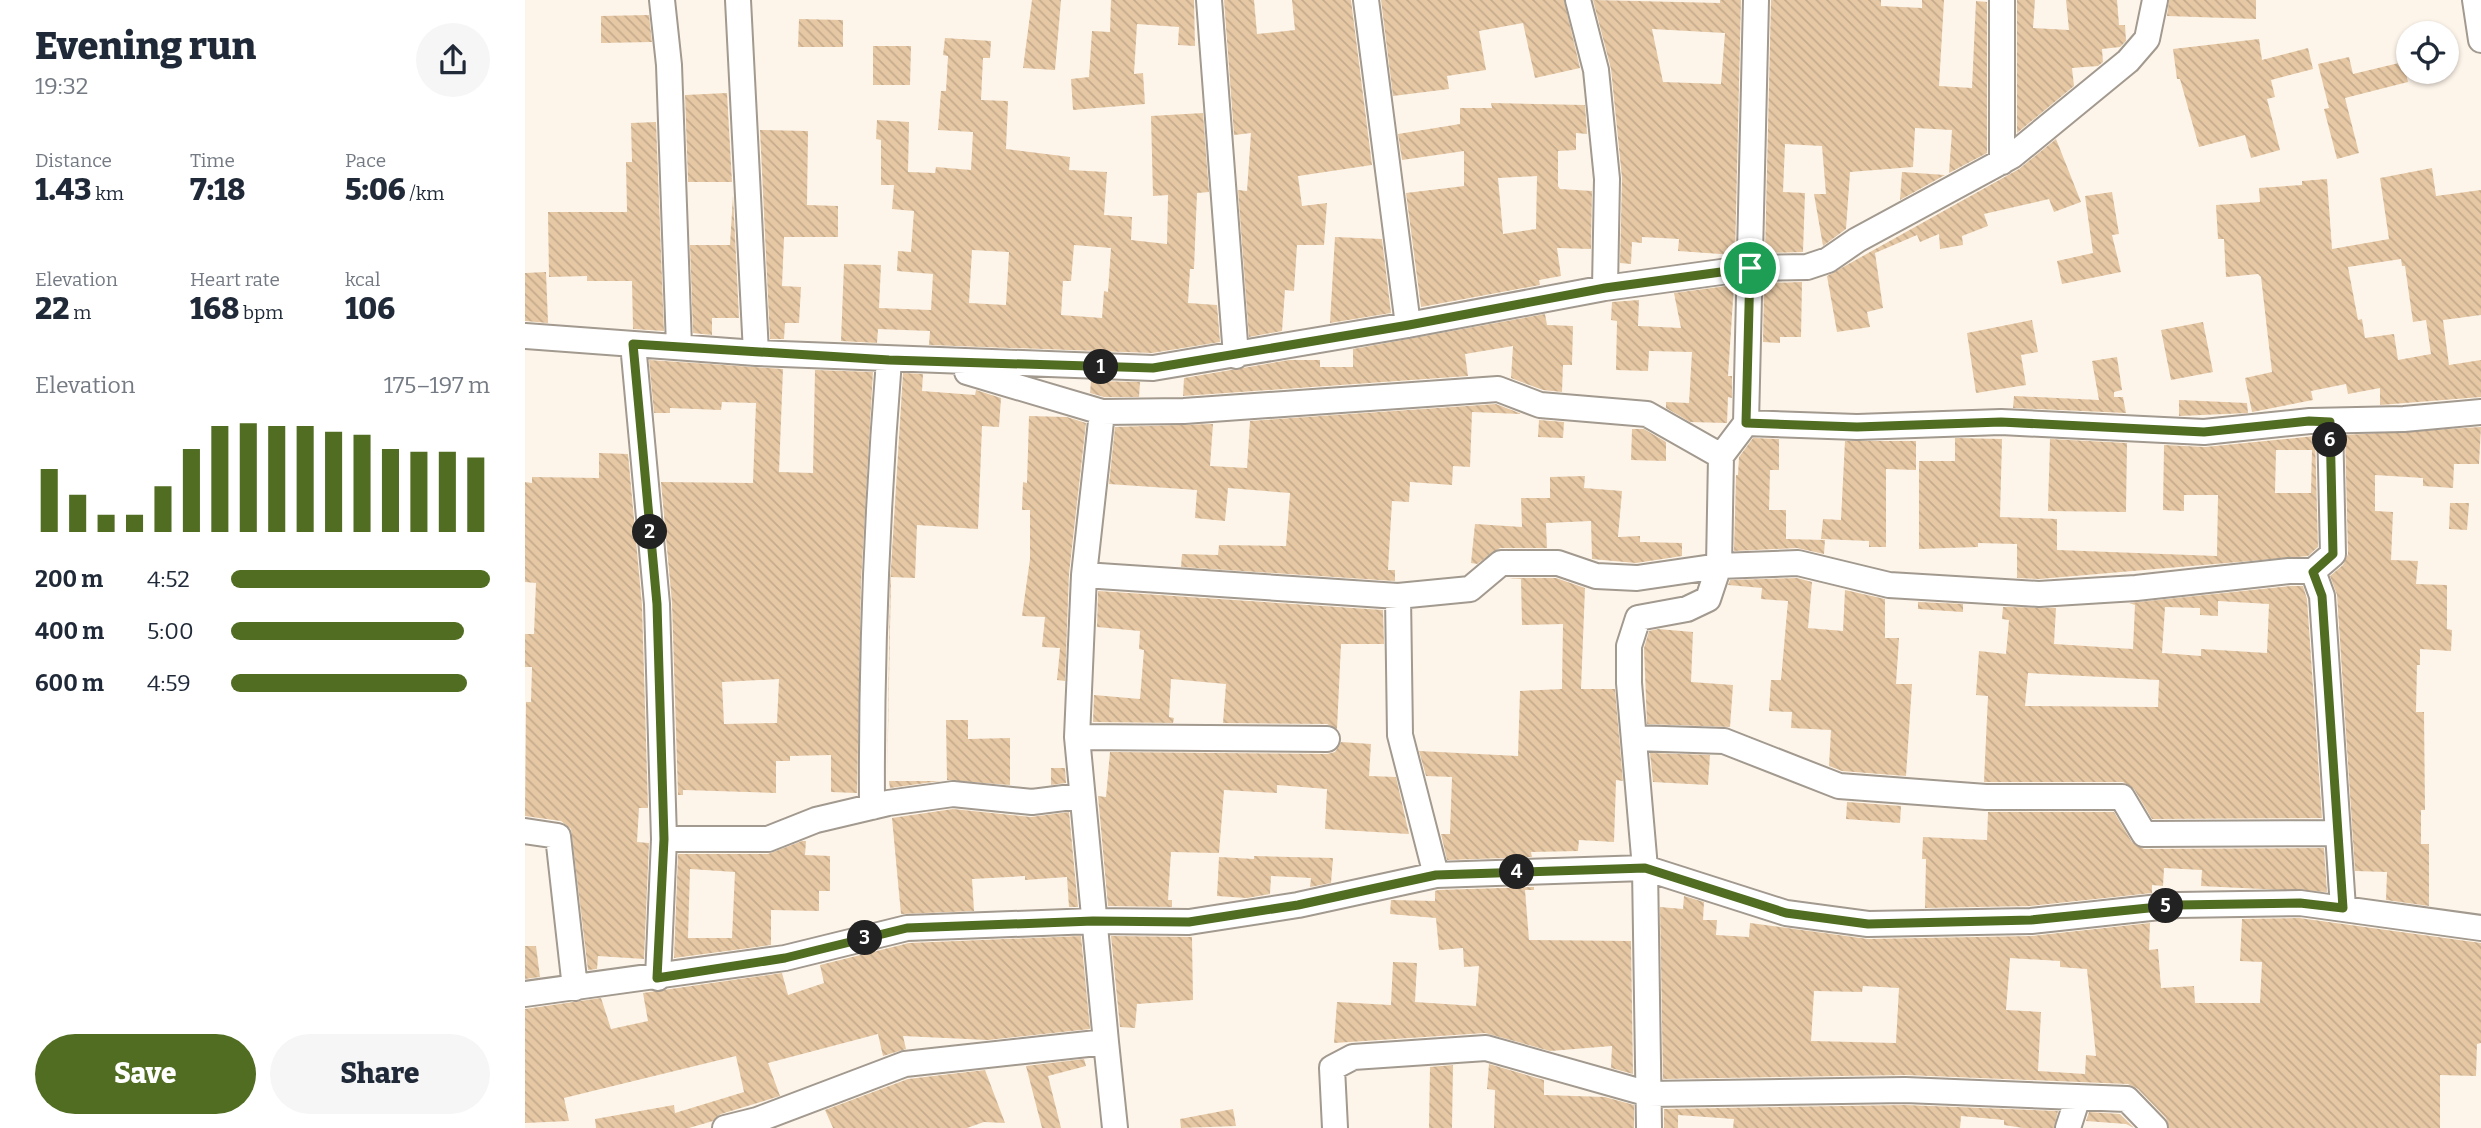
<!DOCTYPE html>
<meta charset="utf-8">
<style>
body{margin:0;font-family:Bitter,serif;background:#f6f6f7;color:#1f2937;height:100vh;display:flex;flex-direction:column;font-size:26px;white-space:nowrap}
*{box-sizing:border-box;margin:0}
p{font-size:23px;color:#747a83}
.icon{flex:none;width:38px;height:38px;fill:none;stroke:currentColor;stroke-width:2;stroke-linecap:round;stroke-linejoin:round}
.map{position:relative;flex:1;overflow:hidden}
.side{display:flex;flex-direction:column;background:#fff;width:525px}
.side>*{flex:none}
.buttons{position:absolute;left:1871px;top:21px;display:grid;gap:14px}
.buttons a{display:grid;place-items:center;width:63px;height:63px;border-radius:50%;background:#fff;box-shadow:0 2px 5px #0004;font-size:35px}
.pin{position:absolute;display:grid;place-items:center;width:60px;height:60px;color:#fff;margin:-30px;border:4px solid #fff;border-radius:50%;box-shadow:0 2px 7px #0007}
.km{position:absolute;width:35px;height:35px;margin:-18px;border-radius:50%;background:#222;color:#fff;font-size:19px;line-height:35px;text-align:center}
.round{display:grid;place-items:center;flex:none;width:74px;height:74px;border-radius:37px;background:#f6f6f7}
.headline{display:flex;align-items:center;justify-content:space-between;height:119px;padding:0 35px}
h1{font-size:38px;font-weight:800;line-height:52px}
.stats{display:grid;grid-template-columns:repeat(3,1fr);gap:10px;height:119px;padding:7px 35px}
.stats div{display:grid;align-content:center}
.stats b{font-size:30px;font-weight:800}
.stats small{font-size:19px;font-weight:400}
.stats p{font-size:19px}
.chart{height:196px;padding:14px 35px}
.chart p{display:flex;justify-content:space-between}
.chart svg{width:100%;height:126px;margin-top:7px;stroke:#506d21;stroke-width:6}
.button{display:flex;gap:14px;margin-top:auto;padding:14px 35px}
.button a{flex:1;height:80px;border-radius:42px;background:#506d21;color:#fff;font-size:28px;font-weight:800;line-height:80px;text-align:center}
.button a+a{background:#f6f6f7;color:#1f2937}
ul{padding:0 35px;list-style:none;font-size:23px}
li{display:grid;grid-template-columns:112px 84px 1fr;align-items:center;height:52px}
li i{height:18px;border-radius:9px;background:#506d21}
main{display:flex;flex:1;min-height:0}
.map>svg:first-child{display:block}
.building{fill:url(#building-back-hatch);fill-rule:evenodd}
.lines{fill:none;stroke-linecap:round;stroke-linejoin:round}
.street-casing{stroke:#a2998f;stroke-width:28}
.street{stroke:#fff;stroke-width:24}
.route-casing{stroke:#fff;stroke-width:14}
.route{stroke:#506d21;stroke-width:9}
</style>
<main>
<section class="side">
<div class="headline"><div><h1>Evening run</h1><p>19:32</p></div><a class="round"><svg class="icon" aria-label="share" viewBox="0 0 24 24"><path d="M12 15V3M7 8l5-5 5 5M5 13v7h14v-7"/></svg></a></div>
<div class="stats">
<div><p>Distance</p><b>1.43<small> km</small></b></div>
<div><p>Time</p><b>7:18</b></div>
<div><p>Pace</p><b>5:06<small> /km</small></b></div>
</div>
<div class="stats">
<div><p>Elevation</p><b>22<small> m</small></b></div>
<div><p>Heart rate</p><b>168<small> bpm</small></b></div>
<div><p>kcal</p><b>106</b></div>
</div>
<div class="chart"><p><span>Elevation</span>175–197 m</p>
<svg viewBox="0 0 160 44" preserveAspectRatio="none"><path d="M5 44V22M15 44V31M25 44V38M35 44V38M45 44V28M55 44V15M65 44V7M75 44V6M85 44V7M95 44V7M105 44V9M115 44V10M125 44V15M135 44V16M145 44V16M155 44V18"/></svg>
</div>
<ul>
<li><b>200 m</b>4:52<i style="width:100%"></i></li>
<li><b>400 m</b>5:00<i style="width:90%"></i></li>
<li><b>600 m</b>4:59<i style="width:91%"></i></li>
</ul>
<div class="button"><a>Save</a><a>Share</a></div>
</section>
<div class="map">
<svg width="1956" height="1128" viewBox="0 0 1956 1128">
<defs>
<pattern id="building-back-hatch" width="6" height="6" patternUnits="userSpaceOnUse" patternTransform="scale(1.75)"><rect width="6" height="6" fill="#e6c8a4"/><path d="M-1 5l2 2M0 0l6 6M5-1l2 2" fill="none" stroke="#c5ab8d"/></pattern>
</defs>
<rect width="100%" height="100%" fill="#fef5ea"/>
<!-- building -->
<path class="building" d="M507,0H536L530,70L498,68Z
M586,0H669L670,46L653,45L654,27L612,24L609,74L618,73L620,104L548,110L546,79L564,77L567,31L585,32Z
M699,0H729L732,34L770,30L767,0H826L847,165L773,176L777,206L802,203L799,245H772L769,291L760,290L757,331L724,337L713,190L722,191L726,133L709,135Z
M856,0H1039L1055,68L1010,78L998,23L954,31L961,70L922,76L924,89L868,96Z
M1068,0L1195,3V0H1216L1210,255L1153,251L1154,239L1117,237V243L1107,242L1106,264L1095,263L1097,178L1086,69ZM1127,29L1200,33L1196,84L1138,82Z
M1246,0H1356V6L1397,8V0H1419L1414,86L1447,88L1451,1L1462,2V153L1424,173L1427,130L1390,128L1388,167L1325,172L1321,229L1298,246L1289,194H1301L1297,146L1260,144L1258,192L1280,193L1278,252L1240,253Z
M1492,0H1510L1508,28L1544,30L1541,0H1592L1594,25H1600L1601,41L1595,47L1577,49L1578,62L1573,66L1547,68L1549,86L1492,133Z
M1644,0H1731V19L1642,16Z
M124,15L127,42L76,43V16Z
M274,19L318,20V47H273Z
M420,38L466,41L465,58H458L456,100L483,101L481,149L545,157L544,170L582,172L579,215L607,217L606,240L642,244L643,195L628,196L626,116L678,113L684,192L672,193L669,269H665L663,303L692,305L695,342L627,353L404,345L405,331L353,329L352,343L316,341L319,264L356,265L354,308L406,310L408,274L372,271L373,251L386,252L389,211L367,209L369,185H356V140L351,139L352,120L384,122L383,172L410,173L411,167L446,170L448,132L413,130L416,91H421L423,56L418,55ZM549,245L586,248L583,292L579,291L577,318L536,315L538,281H546ZM447,250L484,252L481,305L444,303Z
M1734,39L1737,60L1783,48L1788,69L1746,80L1750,97L1742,99L1755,150L1726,158L1720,135L1674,147L1655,79H1652L1648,49Z
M348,46H386L385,85H348Z
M1824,57L1828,74L1878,62L1883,82L1820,98L1834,153L1812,159L1799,109L1804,108L1793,64Z
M202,93L207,182H163L160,95Z
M966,103L1060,105L1062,134L1051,133V150L1033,151V186L1035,189L1067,191L1066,249L1032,248L1036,276L1014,280L1015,285L896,307L881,193L939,186V151L877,160L873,134L935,124V108H967ZM1012,176L1011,229L978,234L973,178Z
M131,122L139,331L108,329L107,281H62V276L24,277L23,212H102L101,162H107L106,123Z
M235,130L283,131L282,205L313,206V237H259L257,286L276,287L274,323H260L259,339H245Z
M1531,139L1556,202L1529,212L1524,199L1459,214L1463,226L1437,236L1438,245L1415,249L1414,234L1395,242L1392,235L1350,253L1358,308L1342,312L1345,327L1312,332L1302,276L1494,169Z
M1907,168L1911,196L1956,190V315L1918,320L1924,365L1956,360V397L1855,405V388L1823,394L1821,384L1786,391L1788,400L1727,412L1720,378L1747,372L1736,277L1733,274L1701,277L1699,239H1693L1691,205L1735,202L1734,188L1777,185V181L1802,179L1807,249L1864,239L1855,178ZM1876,259L1877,266H1880L1888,322L1901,320L1906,354L1873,360L1869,334L1840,338L1837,319L1833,320L1823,267Z
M1377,172L1420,175L1375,200Z
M1587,192L1594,234L1587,235L1596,272L1537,284L1532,261L1568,253L1560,196Z
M208,195L214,318H187V335L168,333L165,245H205Z
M810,237L857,239L866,313L805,323Z
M21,272L23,323L0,321V273Z
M1277,282L1276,337H1255V343L1238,342L1239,283Z
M1209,285L1203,376H1207V398L1203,397L1202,423L1165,422L1141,408V402L1164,403L1167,352L1124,351L1123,371L1091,370L1092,321L1086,320L1087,302L1114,300L1113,326L1156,328L1149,293Z
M1020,314L1022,325L1048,326L1047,365H1038L1037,392L1018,390L986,378L988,346L940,354L943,376L658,396L659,378L764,360H795V367H828V349Z
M1507,320L1513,352L1496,355L1501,385L1451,393L1442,333Z
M1678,322L1688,372L1646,380L1636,330Z
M1592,357L1597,390L1589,392V397H1598L1601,413L1488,408L1489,396L1574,400L1567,361Z
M124,360L258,369L254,472L288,473L290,370L348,372L336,583L332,793L306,792V755L265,756V761H251V793L158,790V795H153L147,603L136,482L228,483L231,403L197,402L196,410L145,408V413H129ZM254,679L252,723L199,724L197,682Z
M378,373L398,374L397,391L450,395L451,390L476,398L474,427L457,426L453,529L392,525L390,578L366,577L362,788L365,584Z
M566,381L615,382L614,397H579L565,393Z
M1654,400L1722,403L1723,413L1654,416Z
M971,404L997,414L947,412L945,467L928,466L927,485L885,482L884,502L867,501L863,570H870V581L656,567L657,554L693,555L694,545L761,546L765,493L703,488L700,521L670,518L672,490L584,484L590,427L688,424L685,466L722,468L725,421Z
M504,416L542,417L561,423L544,574L540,681L532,680L535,648L517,647L520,617L497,616L505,559V510H497L498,482L502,483Z
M1014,420L1039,422L1038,438L1013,437Z
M1956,427L1954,464H1929L1928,488L1898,486V478L1850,475V511L1868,512L1866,560L1893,561L1891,584L1922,585V629L1927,630L1926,651L1895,649V665H1892L1891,712H1899L1900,810H1896V844H1904V906L1861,900L1862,872L1830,871L1812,595L1805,576L1818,565L1823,554L1820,435Z
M1107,429H1119L1141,442V461L1106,460Z
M1790,436L1793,547L1783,556L1514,579L1492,578V544L1453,543V547L1394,549V461H1430V438L1477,439L1475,517L1532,519V550L1692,556L1693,495H1659V511L1638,510L1639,445L1680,447ZM1751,450H1787L1786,493H1750Z
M1228,438L1254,439V470H1245L1244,510H1261V539L1300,540L1299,554L1272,548L1209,551L1211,475H1213L1214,457Z
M1525,439L1602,443L1601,512L1523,511Z
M1320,441H1391V470L1361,469V547H1344V541L1296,539L1298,519L1316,520Z
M74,453L103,454L117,605L123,808H114L112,842L124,843L119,959L73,956L72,969L63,970L46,829L36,821L0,816L1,702H6L7,667H0V634H9L11,583L0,582V482L7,483V477L74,478Z
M1060,476L1059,488L1097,491L1093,537L1115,536V542L1157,543V556L1111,563L1067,559L1066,521L1021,523L1022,548H975L952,564L946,563L950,524L997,527L996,498H1025V477Z
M1925,503H1944L1942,530L1924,529Z
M983,578H1031L1060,588L1056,689H1090L1098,781L1091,780L1089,842L1054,840L1053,851L1006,852L1007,857L922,860L916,834H925L927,777L901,776L894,751L993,756L995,691L1037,689L1038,624L997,625L996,579Z
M1272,578L1287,582L1283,628L1318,631L1320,590L1360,599V638H1374L1371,684H1387L1381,776L1317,771L1304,766L1306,730L1266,728L1267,712L1244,711L1246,680H1256L1263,601L1236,599L1237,588L1203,585L1205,580Z
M1765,586H1778L1782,599L1797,818L1627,819L1609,789L1598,782H1459L1463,696L1451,695L1454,651L1481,654L1484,620L1477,619L1478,607L1531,608L1529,644L1608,649L1610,605L1604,603ZM1693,601L1744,604L1742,653L1676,649V656L1637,653L1640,607L1675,608V615L1693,616ZM1503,673L1634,680L1633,707L1500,706Z
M573,591L858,610L859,644H816L812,729L802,724L698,723L701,684L646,679L644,717L649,718L648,723L568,722L569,695L615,699L619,650L614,649L615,631L572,627Z
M1393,602L1438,604V612L1393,609Z
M1133,629L1168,632L1166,682L1208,685L1205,727L1122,724L1119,648L1124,631Z
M421,720H443V739L485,738V785L422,780Z
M816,742L846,744L844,776L871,777L884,834L800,829L802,789L752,785V793L699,790L694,853L646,852L643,900H647V907L583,906L573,796L581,797L585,752L802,754L810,752Z
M1125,753L1185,755L1183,785L1128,782Z
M526,768H540L541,783L526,785Z
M364,781H415L365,788Z
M1322,802L1376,806L1375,823L1321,819Z
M428,809L506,817L544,812L553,907H544L542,877L500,880V876L447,879L449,911L376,914L367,818Z
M1463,812H1589L1607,842L1619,849L1799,848L1802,892L1676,886L1677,870L1639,868L1638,886L1627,885V893L1505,906L1400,908L1401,859H1397L1398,837L1462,840Z
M277,841H281L280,855L305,856V891H294V911L246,910V945L149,958L153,854H243ZM165,869L210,872L207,938H163Z
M729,856L808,858L806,883L785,887L786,878L746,876L745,894L722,898L692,896L694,857L729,859Z
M1009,887V890H1000L1004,940L1106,941L1108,1074L1086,1068L1087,1046L1025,1051L960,1033L809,1043L812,1002L866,1005L868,962L892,963L890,1002L951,1006L954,966L939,967L938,948L914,950L911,918L865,914L866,900L910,901V891L913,890Z
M1159,896L1179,902L1178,920H1192L1191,935L1224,937L1225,923L1343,939L1506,936L1625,923L1624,950L1633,949L1636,988L1669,986L1670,1003H1735L1737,962L1715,961L1717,919L1774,918L1956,943V1043L1952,1044L1951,1076L1915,1075V1128H1644L1641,1118L1613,1089L1603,1084L1381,1075L1138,1079L1135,907L1158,909ZM1485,958L1535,961V967L1562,969L1571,1056L1561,1055L1560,1074L1513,1071L1516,1012L1481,1010ZM1338,986L1374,988L1371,1043L1286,1041L1289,991L1337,992Z
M556,936L565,1029L463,1040L378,1036L381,1049L358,1056L353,1034L243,1063L255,1096L196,1114L188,1121L164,1128H71L70,1119L149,1105L150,1113L219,1092L211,1056L39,1098L44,1121L0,1123V1009L76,998L86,1029L123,1021L118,993L257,973L263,995L299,983L295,965L384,943Z
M586,936L667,937L668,1000L612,1004L610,1028L595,1027Z
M0,946H11L15,977L0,979Z
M559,1059L561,1066L523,1076L536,1128H517L501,1066Z
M964,1064L1019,1080V1095L1080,1097L1109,1105V1128H969L970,1090L962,1089Z
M928,1065L927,1128H904L905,1067Z
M460,1070L480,1123L459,1122L442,1128H308L300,1110L383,1079Z
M1380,1105L1533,1111L1529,1128H1498L1479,1125V1120L1436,1116L1435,1128H1208L1209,1119L1153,1115V1128H1139V1109Z
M708,1109L711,1126L656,1128L655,1119Z
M1564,1112L1595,1114L1609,1128L1601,1124L1561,1121Z"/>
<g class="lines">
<!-- street casing -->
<g class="street-casing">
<path id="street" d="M137,0L144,65L154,346
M213,0L231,353
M684,0L711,356
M841,0L883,325
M1053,0L1071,70L1082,179L1080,288
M1477,0V162
M1950,0L1956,40
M0,336L231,353L628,368L883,325L1080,288L1225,268L1282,267L1303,260L1332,240L1487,156L1603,61L1622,39L1630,0
M108,344L132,604L139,839L133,978
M442,372L577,412L659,411L973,389L1015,405L1122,414L1196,456
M1221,423L1332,427L1476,422L1679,432L1785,421L1879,419L1956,412
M1788,571L1808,554L1805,422
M559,575L873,596L945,589L976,563H1033L1071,576L1112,578L1194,566L1273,563L1364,585L1514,594L1611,588L1764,571H1788L1797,596L1818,908
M873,596L875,735L911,875
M552,737L802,739
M1109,738L1199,741L1314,786L1461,797H1597L1619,834L1813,833
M347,807C346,656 352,510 364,360
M0,831L33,836L50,988
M139,839H243L291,820L363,803L428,794L507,802L555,796
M0,994L260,958L382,928L568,921L664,922L773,905L911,875L1120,868L1261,913L1343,924L1506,921L1653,905L1775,903L1956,928
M581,1042L590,1128
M200,1128L232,1120L380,1064L581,1042L552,737L559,575L577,412
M810,1128L807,1068L828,1057L961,1048L1124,1094L1380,1090L1602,1099L1630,1128
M1124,1128L1120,868L1104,683V646L1113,618L1162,609L1183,599L1194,566L1196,456L1221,423L1231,0
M1543,1128L1553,1097"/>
</g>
<!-- street -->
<use href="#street" class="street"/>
</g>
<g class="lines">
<!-- route casing -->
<g class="route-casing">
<path id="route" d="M1225,268L1221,423L1332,427L1476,422L1679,432L1784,421L1805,422L1808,554L1788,572L1797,596L1818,908L1775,903L1653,905L1506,920L1343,924L1261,913L1120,868L911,875L773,905L664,922L568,921L382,928L260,958L132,978L139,839L132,604L108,344L364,360L628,368L884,325L1080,288Z"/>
</g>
<!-- route -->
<use href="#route" class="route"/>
</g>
</svg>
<div class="buttons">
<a><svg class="icon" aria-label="locate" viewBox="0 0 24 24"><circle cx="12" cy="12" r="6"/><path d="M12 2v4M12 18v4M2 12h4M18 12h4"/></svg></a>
</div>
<div class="pin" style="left:1225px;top:268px;background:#1e9e55"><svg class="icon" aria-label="arrive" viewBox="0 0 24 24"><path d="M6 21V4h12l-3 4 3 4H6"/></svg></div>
<b class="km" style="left:576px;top:367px">1</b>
<b class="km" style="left:125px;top:532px">2</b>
<b class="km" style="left:340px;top:938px">3</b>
<b class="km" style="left:992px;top:872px">4</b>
<b class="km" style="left:1641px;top:906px">5</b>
<b class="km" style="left:1805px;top:440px">6</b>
</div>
</main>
